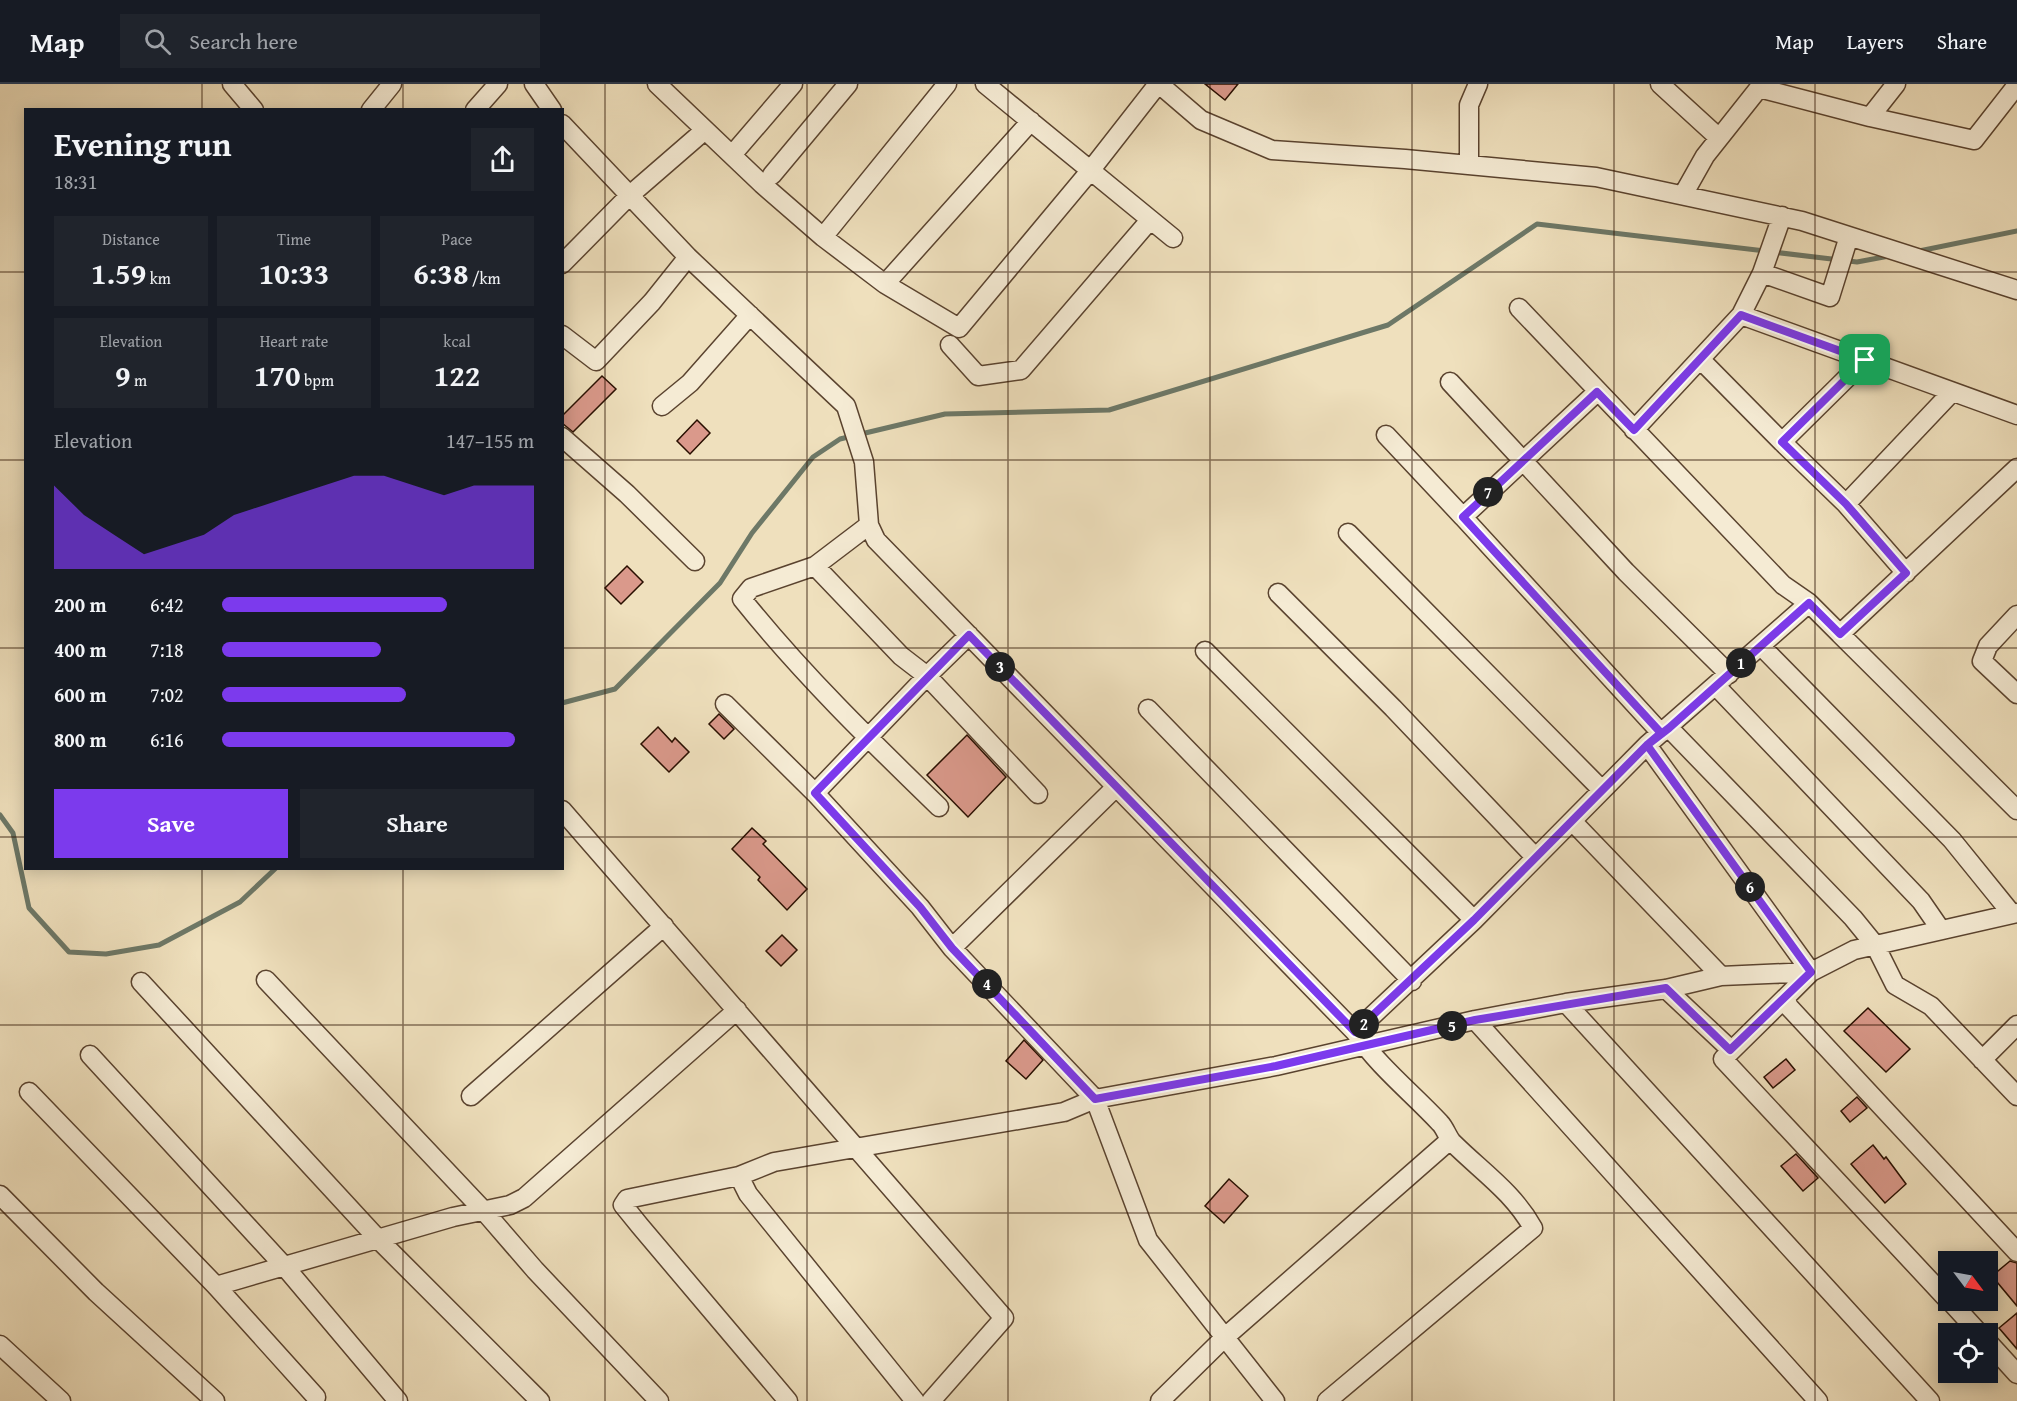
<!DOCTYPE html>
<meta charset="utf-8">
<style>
body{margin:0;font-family:"Gentium Book Plus",serif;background:#20242c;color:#f1f3f6;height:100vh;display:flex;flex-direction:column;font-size:22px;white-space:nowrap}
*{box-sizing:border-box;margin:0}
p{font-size:20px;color:#9ea1a6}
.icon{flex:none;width:33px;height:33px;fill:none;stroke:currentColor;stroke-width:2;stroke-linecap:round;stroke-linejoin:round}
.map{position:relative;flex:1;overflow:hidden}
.details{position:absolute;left:24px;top:24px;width:540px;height:762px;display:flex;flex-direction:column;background:#171b24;border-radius:0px;box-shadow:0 3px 15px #0003}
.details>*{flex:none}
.needle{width:39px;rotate:122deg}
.tools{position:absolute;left:1938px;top:1167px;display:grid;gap:12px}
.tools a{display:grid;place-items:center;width:60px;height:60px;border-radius:0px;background:#171b24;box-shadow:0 3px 15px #0003;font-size:30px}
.pin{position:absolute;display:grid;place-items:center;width:51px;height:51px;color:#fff;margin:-26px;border-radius:12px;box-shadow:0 3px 9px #0006}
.km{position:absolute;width:30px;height:30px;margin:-15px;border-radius:50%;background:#222;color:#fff;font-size:16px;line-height:30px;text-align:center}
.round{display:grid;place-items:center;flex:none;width:63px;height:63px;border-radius:0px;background:#20242c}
.summary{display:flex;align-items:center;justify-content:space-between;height:102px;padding:0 30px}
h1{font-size:33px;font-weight:600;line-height:45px}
.figures{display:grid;grid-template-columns:repeat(3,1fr);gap:9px;height:102px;padding:6px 30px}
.figures div{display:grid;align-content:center;border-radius:0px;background:#20242c;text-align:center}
.figures b{font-size:30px;font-weight:600}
.figures small{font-size:16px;font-weight:400}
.figures p{font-size:16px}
.chart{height:168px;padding:12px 30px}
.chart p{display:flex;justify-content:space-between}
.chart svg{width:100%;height:108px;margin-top:6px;fill:#7c3aed;opacity:.7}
.cta{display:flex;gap:12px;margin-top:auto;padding:12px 30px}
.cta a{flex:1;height:69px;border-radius:0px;background:#7c3aed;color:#fff;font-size:24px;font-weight:600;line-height:69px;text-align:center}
.cta a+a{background:#20242c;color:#f1f3f6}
ul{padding:0 30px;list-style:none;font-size:20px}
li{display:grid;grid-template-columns:96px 72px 1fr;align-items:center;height:45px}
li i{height:15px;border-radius:8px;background:#7c3aed}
header{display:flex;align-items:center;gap:36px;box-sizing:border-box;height:84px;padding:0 30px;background:#171b24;border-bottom:2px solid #363941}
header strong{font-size:28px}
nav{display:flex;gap:33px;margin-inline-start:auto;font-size:21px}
.search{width:420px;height:54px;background:#20242c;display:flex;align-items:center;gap:15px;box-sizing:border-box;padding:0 21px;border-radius:0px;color:#9ea1a6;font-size:22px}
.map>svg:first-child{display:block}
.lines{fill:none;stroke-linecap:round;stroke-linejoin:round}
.stream{stroke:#6d7867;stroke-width:5}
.building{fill:#da998b;stroke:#290f00;stroke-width:1.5}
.street-casing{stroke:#5a432f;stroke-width:21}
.street{stroke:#f5ebd4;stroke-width:18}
.route-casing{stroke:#fff;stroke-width:12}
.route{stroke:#7c3aed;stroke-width:8}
.grid{fill:none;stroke:#290f00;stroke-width:1.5;stroke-opacity:0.55}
</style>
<header>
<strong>Map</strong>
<div class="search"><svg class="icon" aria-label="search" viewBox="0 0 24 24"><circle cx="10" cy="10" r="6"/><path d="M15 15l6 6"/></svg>Search here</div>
<nav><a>Map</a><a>Layers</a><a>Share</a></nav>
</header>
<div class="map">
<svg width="2017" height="1317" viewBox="0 0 2017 1317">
<rect width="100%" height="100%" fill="#efe0bd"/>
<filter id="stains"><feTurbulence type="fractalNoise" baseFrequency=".00333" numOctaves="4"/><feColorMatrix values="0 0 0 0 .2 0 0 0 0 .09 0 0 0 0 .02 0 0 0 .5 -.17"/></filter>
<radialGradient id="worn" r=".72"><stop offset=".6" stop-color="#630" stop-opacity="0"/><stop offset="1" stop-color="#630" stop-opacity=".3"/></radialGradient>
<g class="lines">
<!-- stream -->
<path class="stream" d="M1919,167L2017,147
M562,619L615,605L720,499L752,449L813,373L840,355L945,330L1109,326L1388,241L1537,140L1857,178L1889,172
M0,731L13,749L29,824L69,868L106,870L159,861L240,818L276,784"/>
</g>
<!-- building -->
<path class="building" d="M1205,0H1238L1225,16Z
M602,292L616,305L573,348L562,339V332Z
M697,336L710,349L690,370L677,357Z
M627,482L643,498L621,520L605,504Z
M719,630L734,645L724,655L709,640Z
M658,643L672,658L675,654L689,668L669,688L641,660Z
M967,651L1006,693L968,733L927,691Z
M752,744L766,757L763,760L807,805L787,826L758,796L760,793L732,765Z
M782,851L797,866L781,882L766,867Z
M1868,924L1910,965L1886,988L1844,947Z
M1024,956L1043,976L1026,995L1006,977Z
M1786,975L1795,986L1773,1004L1764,993Z
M1857,1013L1867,1024L1850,1038L1841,1027Z
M1873,1061L1884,1075L1886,1073L1906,1100L1885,1119L1851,1080Z
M1796,1070L1818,1094L1803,1107L1781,1082Z
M1229,1095L1248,1112L1224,1139L1205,1122Z
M2010,1177L2017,1179V1222L1992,1192Z
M2017,1229V1265L1999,1244Z"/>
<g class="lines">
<!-- street casing -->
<g class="street-casing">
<path id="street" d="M232,0L254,26
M534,0L552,26
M657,0L762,100L823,153L885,200L959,244L1090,87L1158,0
M985,0L1173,154
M1159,0L1201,36L1272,66L1405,75L1596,93L1802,137L2017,206
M1660,0L1719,54
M371,26L392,0
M475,26L498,0
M1870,33L1974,56L2017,1
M562,40L688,173L846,322L864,378L869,441L876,456L1355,948C1379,983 1411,1008 1440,1039C1445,1044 1447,1052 1452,1058C1481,1087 1513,1108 1533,1144L1327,1317
M732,71L793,0
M1469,81V21L1478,0
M772,91L848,0
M1683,111L1705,72L1759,4L1870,33L1896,0
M823,153L947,0
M562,180L630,111L705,46
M1762,189L1782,132
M885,200L1031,37
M1519,224L1783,501L1809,519
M1741,231L2017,331
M562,251L596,277L652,218L688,173
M950,261L978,292L1021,286L1150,136
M1701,276L1782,358
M1865,276L1782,358L1846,420L1952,308
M1450,298L1626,488L1729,590
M662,322L690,299L750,231
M1634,346L1741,231L1762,189L1830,213L1849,152
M1386,351L1463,433L1597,308
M562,353L627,410L695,477
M1846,420L1906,489
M1463,433L1661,649
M869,441L815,482L751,504L742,515C802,590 871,657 939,723
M1348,449L1601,705
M815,482L901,572L927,592L969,551
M1278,509L1393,624L1535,773
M2017,531L1988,562L1982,577L2017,610
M1840,550L2017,726
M1761,562L1952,756L2012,830
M1205,567L1474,836
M1716,602L1921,817L1941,846
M725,620L815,709L920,823L952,864L1095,1015L1148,1156L1275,1317
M1148,625L1412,897
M1669,644L1853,834L1875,861L1895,901L1931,922L2017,1012
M815,709L927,592L1038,710
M562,726L1004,1234L931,1317
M1573,738L1721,892
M2017,829L1854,866L1811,888L1785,914L1789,923L2017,1168
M952,864L1115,704
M266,896L484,1127L535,1186L659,1317
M141,898L378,1155L540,1317
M1666,905L1730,965
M1785,914L1723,975L1948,1216
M1566,919L1930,1317
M1475,936L1818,1317
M1355,948L1474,836L1647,661L1809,519L1840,550L2017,384
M90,971L285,1183L398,1317
M1982,976L2017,941
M29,1008L216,1202L316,1313
M471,1012L664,842
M739,1092L748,1110L915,1317
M0,1111L96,1208L215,1317
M216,1202L453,1133L510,1121L524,1114L737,926
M1949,1216L1980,1250
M1988,1258L2017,1290
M0,1261L61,1317
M788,1317L640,1142L623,1121L627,1115L739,1092L774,1078L1064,1028L1095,1015L1276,982L1475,936L1566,919L1666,905L1721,892L1811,888L1647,661
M1160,1317L1224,1254L1450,1056"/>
</g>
<!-- street -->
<use href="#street" class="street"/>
</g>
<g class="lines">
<!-- route casing -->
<g class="route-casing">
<path id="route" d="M1865,276L1782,358L1846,420L1906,489L1840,550L1809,519L1669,644L1647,661L1474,836L1355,948L969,551L815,709L920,823L952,864L1095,1015L1276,982L1475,936L1666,904L1730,966L1811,888L1647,661L1661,649L1463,433L1597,308L1634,346L1741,231L1865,276"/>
</g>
<!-- route -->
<use href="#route" class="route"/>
</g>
<!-- grid -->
<path class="grid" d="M202,0V26M403,0V26M605,0V1317M807,0V1317M1008,0V1317M1210,0V1317M1412,0V1317M1614,0V1317M1815,0V1317M0,188H26M562,188H2017M0,376H26M562,376H2017M0,564H26M562,564H2017M0,753H26M562,753H2017M202,784V1317M403,784V1317M0,941H2017M0,1129H2017"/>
<rect width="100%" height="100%" filter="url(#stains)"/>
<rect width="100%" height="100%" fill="url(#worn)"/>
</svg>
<div class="tools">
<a><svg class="needle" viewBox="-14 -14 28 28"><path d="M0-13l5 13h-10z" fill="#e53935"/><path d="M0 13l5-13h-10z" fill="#9ea1a6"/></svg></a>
<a><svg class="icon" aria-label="locate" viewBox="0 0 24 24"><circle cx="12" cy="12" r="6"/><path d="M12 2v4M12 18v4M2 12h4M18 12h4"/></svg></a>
</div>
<div class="pin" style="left:1865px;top:276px;background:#1e9e55"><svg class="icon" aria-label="arrive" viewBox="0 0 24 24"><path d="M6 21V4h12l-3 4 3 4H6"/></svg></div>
<b class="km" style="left:1741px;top:579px">1</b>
<b class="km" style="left:1364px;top:940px">2</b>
<b class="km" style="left:1000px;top:583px">3</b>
<b class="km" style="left:987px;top:900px">4</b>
<b class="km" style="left:1452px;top:942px">5</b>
<b class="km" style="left:1750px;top:803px">6</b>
<b class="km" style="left:1488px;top:408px">7</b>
<section class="details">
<div class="summary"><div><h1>Evening run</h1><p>18:31</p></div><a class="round"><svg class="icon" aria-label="share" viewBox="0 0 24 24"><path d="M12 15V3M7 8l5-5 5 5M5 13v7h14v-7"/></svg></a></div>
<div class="figures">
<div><p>Distance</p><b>1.59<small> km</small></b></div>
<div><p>Time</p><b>10:33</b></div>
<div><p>Pace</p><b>6:38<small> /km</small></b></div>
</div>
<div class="figures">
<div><p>Elevation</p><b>9<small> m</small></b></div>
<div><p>Heart rate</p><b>170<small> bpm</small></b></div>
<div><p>kcal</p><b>122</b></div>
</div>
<div class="chart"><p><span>Elevation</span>147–155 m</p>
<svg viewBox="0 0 160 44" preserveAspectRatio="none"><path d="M0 44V10L10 22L20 30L30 38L40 34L50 30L60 22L70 18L80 14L90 10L100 6L110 6L120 10L130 14L140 10L150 10L160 10V44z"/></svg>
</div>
<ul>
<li><b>200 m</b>6:42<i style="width:72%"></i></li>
<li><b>400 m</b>7:18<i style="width:51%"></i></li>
<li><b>600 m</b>7:02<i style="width:59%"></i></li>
<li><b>800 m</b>6:16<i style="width:94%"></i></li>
</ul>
<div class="cta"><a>Save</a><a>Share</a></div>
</section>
</div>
